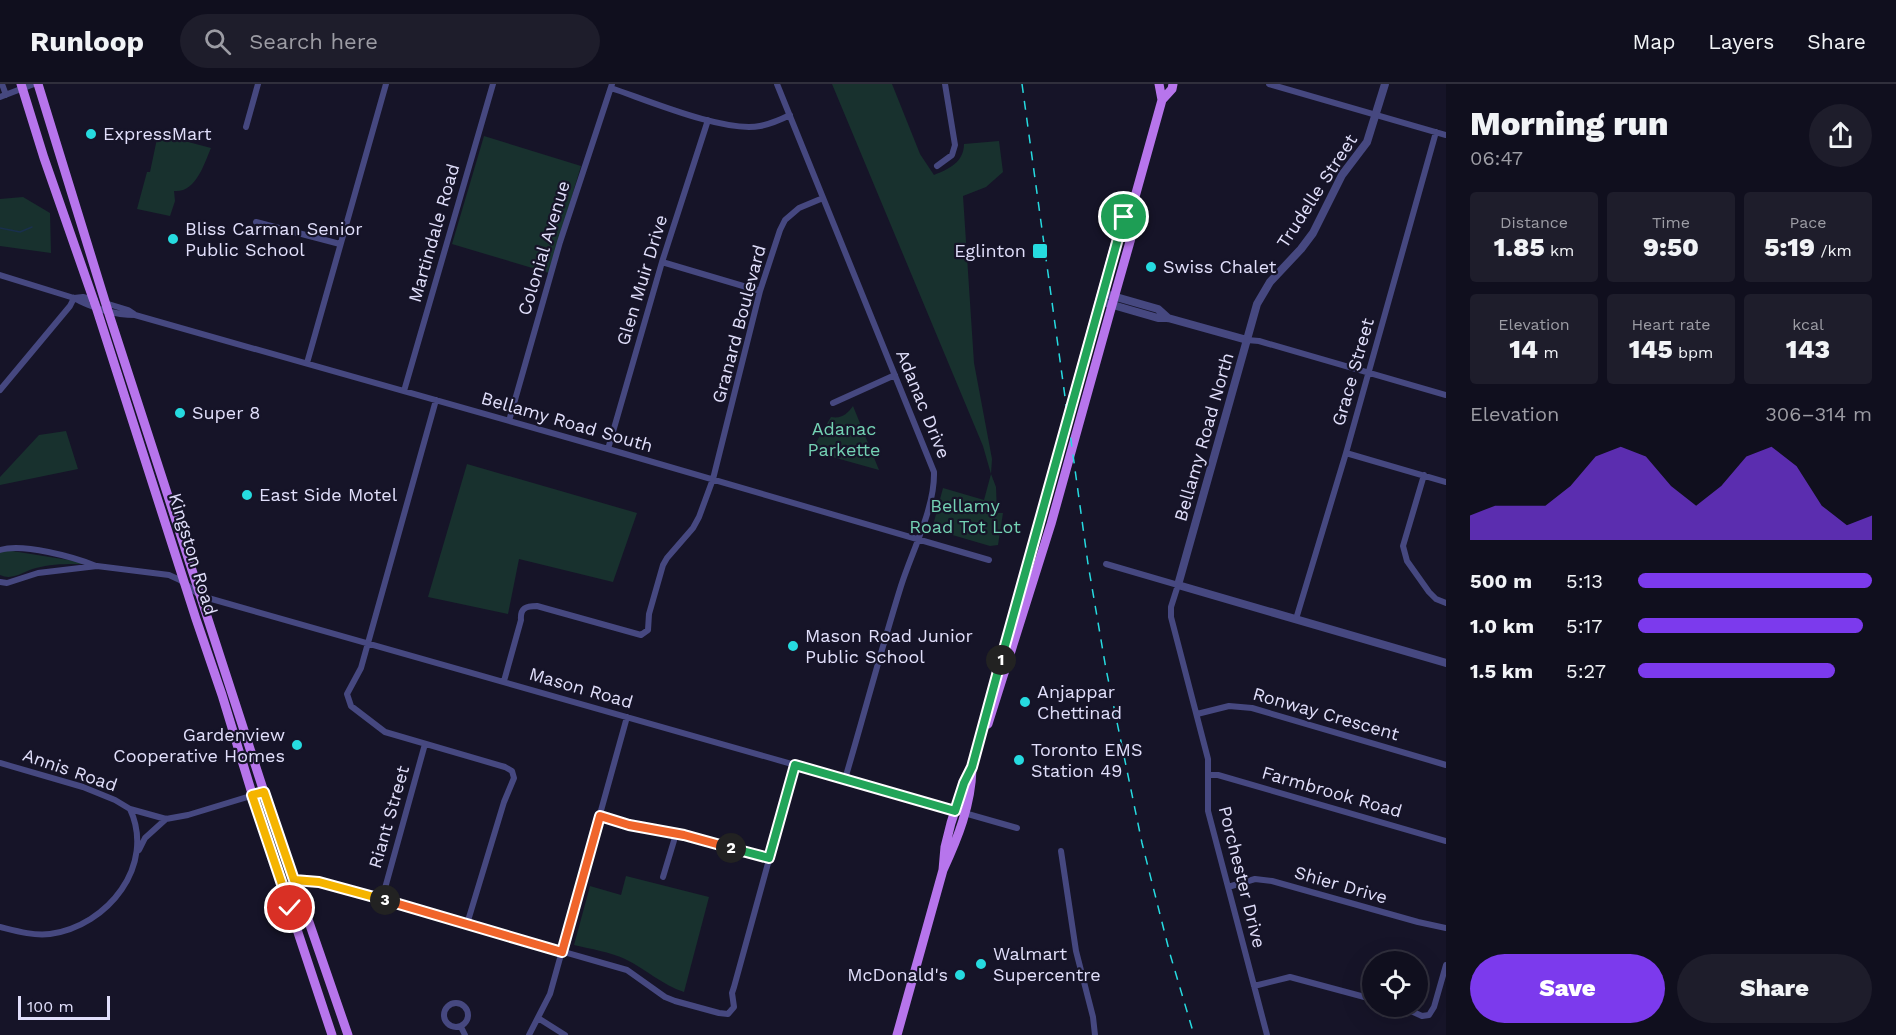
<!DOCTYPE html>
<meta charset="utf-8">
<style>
body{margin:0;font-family:"Work Sans",sans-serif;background:#1e1d2b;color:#f1f3f6;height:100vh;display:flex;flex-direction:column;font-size:22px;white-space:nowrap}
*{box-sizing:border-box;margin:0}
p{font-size:20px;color:#9c9ca4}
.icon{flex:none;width:33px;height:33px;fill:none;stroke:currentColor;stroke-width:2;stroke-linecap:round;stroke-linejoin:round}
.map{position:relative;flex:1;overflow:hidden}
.side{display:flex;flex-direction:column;background:#100f1e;width:450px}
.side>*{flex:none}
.controls{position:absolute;left:1362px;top:867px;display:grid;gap:12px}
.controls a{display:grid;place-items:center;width:66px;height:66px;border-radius:50%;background:#100f1e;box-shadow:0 6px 24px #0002,0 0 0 2px #302f3c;font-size:30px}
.scale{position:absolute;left:18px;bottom:15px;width:92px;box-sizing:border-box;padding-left:6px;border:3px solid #e1dffb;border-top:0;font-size:16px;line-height:21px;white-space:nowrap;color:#e1dffb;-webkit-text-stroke:4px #161428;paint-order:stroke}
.pin{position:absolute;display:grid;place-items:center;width:51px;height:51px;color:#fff;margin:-26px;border:3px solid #fff;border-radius:50%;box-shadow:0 2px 6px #0007}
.km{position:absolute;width:30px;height:30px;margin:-15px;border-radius:50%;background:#222;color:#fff;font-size:16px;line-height:30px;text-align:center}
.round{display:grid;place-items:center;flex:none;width:63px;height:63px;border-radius:32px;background:#1e1d2b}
.overview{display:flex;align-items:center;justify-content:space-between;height:102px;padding:0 24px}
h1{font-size:33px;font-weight:800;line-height:45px}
.figures{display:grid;grid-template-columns:repeat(3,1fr);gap:9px;height:102px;padding:6px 24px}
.figures div{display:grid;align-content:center;border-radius:6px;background:#1e1d2b;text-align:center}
.figures b{font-size:26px;font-weight:800}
.figures small{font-size:16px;font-weight:400}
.figures p{font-size:16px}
.chart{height:168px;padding:12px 24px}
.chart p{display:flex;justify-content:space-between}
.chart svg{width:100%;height:108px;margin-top:6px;fill:#7c3aed;opacity:.7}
.button{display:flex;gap:12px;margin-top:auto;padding:12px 24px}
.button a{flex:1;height:69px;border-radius:36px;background:#7c3aed;color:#fff;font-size:24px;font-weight:800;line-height:69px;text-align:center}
.button a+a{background:#1e1d2b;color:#f1f3f6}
ul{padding:0 24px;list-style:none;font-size:20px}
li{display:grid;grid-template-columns:96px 72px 1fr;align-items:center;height:45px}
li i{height:15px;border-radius:8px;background:#7c3aed}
header{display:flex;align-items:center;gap:36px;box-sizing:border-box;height:84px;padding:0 30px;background:#100f1e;border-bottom:2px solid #302f3c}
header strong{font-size:28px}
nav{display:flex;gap:33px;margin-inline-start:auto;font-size:21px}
.search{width:420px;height:54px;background:#1e1d2b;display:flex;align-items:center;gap:15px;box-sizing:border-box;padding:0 21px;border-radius:33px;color:#9c9ca4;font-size:22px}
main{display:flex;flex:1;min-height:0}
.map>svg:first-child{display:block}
.green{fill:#18312e}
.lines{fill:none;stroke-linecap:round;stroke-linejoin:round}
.stream{stroke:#19304c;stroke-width:1.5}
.minor{stroke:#464880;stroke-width:6}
.tertiary{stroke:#464880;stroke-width:8}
.primary{stroke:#b775ec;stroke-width:9}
.rail{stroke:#26dbe0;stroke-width:1.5;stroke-dasharray:9 8;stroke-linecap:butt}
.split-1-casing{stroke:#fff;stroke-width:12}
.split-2-casing{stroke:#fff;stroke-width:12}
.split-3-casing{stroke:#fff;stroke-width:12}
.split-4-casing{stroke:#fff;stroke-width:12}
.split-1{stroke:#22a559;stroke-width:8}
.split-2{stroke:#22a559;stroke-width:8}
.split-3{stroke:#f0652b;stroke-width:8}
.split-4{stroke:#f5b400;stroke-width:8}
.poi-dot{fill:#26dbe0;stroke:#161428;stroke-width:2}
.labels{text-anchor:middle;stroke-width:4.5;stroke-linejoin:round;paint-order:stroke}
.poi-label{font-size:18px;fill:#e1dffb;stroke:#161428;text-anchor:start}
.street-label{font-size:18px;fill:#e1dffb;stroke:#161428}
.park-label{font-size:18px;fill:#74d2b4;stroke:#161428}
</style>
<header>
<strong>Runloop</strong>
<div class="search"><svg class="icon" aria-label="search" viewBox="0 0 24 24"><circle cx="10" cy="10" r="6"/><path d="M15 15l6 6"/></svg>Search here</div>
<nav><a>Map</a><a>Layers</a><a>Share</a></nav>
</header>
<main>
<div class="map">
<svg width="1446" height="951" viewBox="0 0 1446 951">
<rect width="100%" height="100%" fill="#161428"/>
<!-- green -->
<path class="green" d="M832,0H892L920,70L934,91C949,85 964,78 964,60L999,57L1003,88L986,103L963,112L974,279L992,375L991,390L996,403L997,429H1003L998,461L990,462L932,445L943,404L984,416L991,390L983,362Z
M158,50L211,64C204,80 196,109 174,107L175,117L170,132L137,125L147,88H150Z
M484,52L581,82L549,189L452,160Z
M23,113L50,129L51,169L0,162V115Z
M853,322L879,386L811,367L831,333C842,335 847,330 853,322Z
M66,347L78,385L0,401V393L39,351Z
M467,380L637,429L613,498L519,475L508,530L428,513Z
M6,466L81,478L89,480C72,480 53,479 36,484C24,487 13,497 0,491V469Z
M626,792L709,813L684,908C662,901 646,885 625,875C610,868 591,865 574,861L590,802L621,811Z"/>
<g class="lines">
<!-- stream -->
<path class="stream" d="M0,144L20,148L32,143"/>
<!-- minor -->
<path class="minor" d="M2,0L6,11
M777,0L934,388C935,424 912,467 901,502C881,566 864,631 845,695
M1269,0L1446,51
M611,4C647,16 724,49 760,42C770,40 780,36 790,31
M0,13L34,0
M246,43L258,0
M937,82L952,71L955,61L945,0
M256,138L340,160
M662,178L760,207
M0,191L74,214L83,213L95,216
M74,214C91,224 116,231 135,231L608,365L989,476
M105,219L128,226L134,230
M1247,256L1259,257L1446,311
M307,279L386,0
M0,306L70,222L74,214
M404,307L493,0
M436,316L361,584L347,610L351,622L385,648L505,683L512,687L514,694L504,718L467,840
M833,319L895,291
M509,337L560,158L612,0
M608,365L662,178L708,36
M1346,369L1446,398
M1424,391L1403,462L1407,477L1429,508L1436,515L1446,519
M0,466C23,459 74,473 96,482
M1106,480L1178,501L1171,523V533L1208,675V727L1267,951
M0,498L7,499L38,489L97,482L169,491L180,496L201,512L1017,744
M1296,535L1346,369L1436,48
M504,597L521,536C520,524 526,522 537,522L641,551L648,546L649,530L663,481L667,474L693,444L699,433L713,395L760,207L780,146L785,136L799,124L823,114
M1197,630L1229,622L1252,624L1446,681
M0,679L83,703L115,716L130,725L166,735L188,731L264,708
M1209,691H1218L1446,757
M600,733L629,741L684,751L769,774
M139,766L145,754L166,735
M1061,767L1076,867L1093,933L1095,951
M663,793L676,750
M294,796L319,798L627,886L665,913L675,917L719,929L728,930L734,923L732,909L734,903L795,681
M1228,803L1255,795L1272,797L1418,838L1446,844
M382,815L425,660
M0,843C16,847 33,852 50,850C108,842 156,781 130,725
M1254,902L1290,893L1372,915
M444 931a12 12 0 1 1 24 0a12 12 0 1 1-24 0Z
M1400,922L1422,932L1429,931L1434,923L1446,881
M538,934L565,951
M461,943L465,951
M529,951L550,910L627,633"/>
<!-- tertiary -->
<path class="tertiary" d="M1385,0L1367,58L1342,91L1313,149L1301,165L1270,198L1257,220L1178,501L1446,579
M1102,209L1158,225L1168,234
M1099,217L1158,234H1168L1247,256"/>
<!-- primary -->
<path class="primary" d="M21,0L44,74L96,223L196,535L222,611L254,716L332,951
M38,0L108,227L264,708L348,951
M1159,0L1162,16
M988,640L1051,440L1112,221L1135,140L1133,120
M943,786L945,763L951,739L964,699L973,678L993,603L1122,136L1133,120L1162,16L1172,5L1173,0
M897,951L943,786C958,754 971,721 972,685"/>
<!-- rail -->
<path class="rail" d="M1022,0L1088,480L1106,585L1142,759L1170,870L1194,951"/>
</g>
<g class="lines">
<!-- split-1 casing -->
<g class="split-1-casing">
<path id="split-1" d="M1001,576L1124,133"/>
</g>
<!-- split-2 casing -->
<g class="split-2-casing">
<path id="split-2" d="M731,764L769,774L795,681L955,727L964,699L972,683L1001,576"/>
</g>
<!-- split-3 casing -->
<g class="split-3-casing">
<path id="split-3" d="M385,816L562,868L600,732L629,741L684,751L731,764"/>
</g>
<!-- split-4 casing -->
<g class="split-4-casing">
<path id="split-4" d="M290,824L252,711L264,708L294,796L319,798L385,816"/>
</g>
<!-- split-1 -->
<use href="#split-1" class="split-1"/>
<!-- split-2 -->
<use href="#split-2" class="split-2"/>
<!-- split-3 -->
<use href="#split-3" class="split-3"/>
<!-- split-4 -->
<use href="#split-4" class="split-4"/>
</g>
<!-- markers -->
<g class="poi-dot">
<circle cx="91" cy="50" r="6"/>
<circle cx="173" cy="155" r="6"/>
<rect x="1032" y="159" width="16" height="16" rx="3"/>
<circle cx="1151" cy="183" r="6"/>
<circle cx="180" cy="329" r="6"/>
<circle cx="247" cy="411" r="6"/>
<circle cx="793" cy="562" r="6"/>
<circle cx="1025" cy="618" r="6"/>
<circle cx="297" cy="661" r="6"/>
<circle cx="1019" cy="676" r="6"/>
<circle cx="981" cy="880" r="6"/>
<circle cx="960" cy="891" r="6"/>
</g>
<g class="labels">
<!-- poi labels -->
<g class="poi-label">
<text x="103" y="56">ExpressMart</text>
<text x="185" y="151">Bliss Carman Senior<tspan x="185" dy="21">Public School</tspan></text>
<text x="1026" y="173" text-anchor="end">Eglinton</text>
<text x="1163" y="189">Swiss Chalet</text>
<text x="192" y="335">Super 8</text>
<text x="259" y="417">East Side Motel</text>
<text x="805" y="558">Mason Road Junior<tspan x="805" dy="21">Public School</tspan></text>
<text x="1037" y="614">Anjappar<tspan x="1037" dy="21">Chettinad</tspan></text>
<text x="285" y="657" text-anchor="end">Gardenview<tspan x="285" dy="21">Cooperative Homes</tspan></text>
<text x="1031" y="672">Toronto EMS<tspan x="1031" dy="21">Station 49</tspan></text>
<text x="993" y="876">Walmart<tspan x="993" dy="21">Supercentre</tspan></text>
<text x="948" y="897" text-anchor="end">McDonald's</text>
</g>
<!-- street labels -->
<g class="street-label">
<text transform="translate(1317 107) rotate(-57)" y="6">Trudelle Street</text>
<text transform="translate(434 149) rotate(-74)" y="6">Martindale Road</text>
<text transform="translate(544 164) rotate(-73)" y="6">Colonial Avenue</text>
<text transform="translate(642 196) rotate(-73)" y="6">Glen Muir Drive</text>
<text transform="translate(739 240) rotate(-75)" y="6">Granard Boulevard</text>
<text transform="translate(1353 288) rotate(-74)" y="6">Grace Street</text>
<text transform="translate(923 320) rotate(68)" y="6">Adanac Drive</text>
<text transform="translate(567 338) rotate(16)" y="6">Bellamy Road South</text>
<text transform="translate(1204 353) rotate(-74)" y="6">Bellamy Road North</text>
<text transform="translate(193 470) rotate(73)" y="6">Kingston Road</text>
<text transform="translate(581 604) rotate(16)" y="6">Mason Road</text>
<text transform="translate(1326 630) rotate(16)" y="6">Ronway Crescent</text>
<text transform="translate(70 686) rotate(19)" y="6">Annis Road</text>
<text transform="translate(1332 708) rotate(16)" y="6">Farmbrook Road</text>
<text transform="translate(389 733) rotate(-74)" y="6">Riant Street</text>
<text transform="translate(1242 793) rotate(76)" y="6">Porchester Drive</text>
<text transform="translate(1341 801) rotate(16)" y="6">Shier Drive</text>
</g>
<!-- park labels -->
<g class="park-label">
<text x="844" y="351">Adanac<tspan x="844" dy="21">Parkette</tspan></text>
<text x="965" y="428">Bellamy<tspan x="965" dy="21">Road Tot Lot</tspan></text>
</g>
</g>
</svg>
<div class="controls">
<a><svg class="icon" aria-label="locate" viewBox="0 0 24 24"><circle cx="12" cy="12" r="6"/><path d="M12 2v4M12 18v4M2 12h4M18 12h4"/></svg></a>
</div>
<div class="scale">100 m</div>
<div class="pin" style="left:1124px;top:133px;background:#1e9e55"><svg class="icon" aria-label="arrive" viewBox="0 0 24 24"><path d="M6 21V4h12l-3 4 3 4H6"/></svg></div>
<div class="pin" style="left:290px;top:824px;background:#d93025"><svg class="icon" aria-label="check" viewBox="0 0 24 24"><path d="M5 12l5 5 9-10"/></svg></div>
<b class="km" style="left:1001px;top:576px">1</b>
<b class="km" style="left:731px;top:764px">2</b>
<b class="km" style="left:385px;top:816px">3</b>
</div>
<section class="side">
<div class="overview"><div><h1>Morning run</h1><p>06:47</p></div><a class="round"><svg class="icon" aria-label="share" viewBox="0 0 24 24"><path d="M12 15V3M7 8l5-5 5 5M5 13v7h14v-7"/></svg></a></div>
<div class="figures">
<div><p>Distance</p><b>1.85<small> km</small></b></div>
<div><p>Time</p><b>9:50</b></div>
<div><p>Pace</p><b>5:19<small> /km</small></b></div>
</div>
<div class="figures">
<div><p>Elevation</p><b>14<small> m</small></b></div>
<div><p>Heart rate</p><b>145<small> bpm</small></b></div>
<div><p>kcal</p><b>143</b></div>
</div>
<div class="chart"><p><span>Elevation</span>306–314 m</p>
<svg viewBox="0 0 160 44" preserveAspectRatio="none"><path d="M0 44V34L10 30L20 30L30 30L40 22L50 10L60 6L70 10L80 22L90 30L100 22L110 10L120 6L130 14L140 30L150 38L160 34V44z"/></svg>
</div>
<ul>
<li><b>500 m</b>5:13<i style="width:100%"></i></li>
<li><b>1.0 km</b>5:17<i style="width:96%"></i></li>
<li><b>1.5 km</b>5:27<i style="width:84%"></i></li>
</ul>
<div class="button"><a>Save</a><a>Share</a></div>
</section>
</main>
